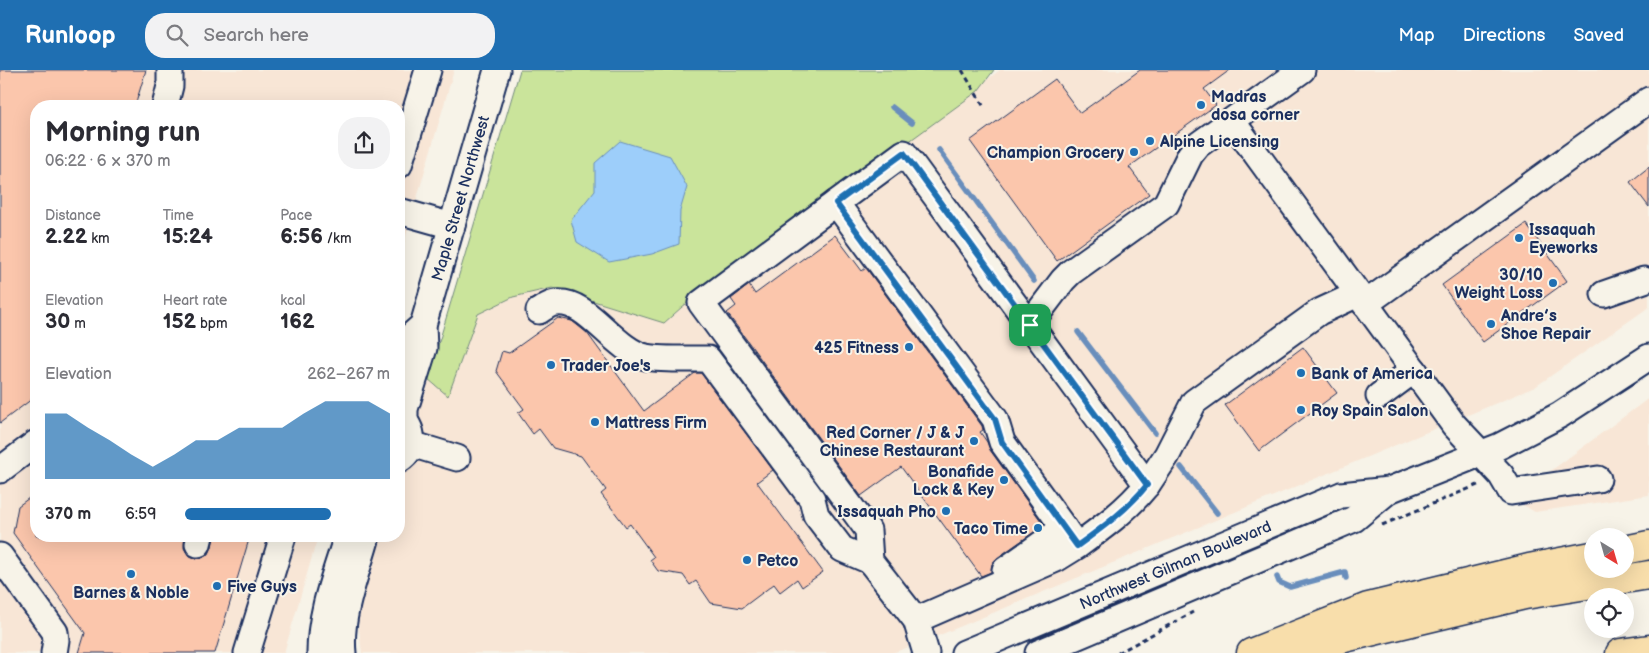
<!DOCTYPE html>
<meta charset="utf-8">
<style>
body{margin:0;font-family:"Balsamiq Sans",sans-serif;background:#f2f2f3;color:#2b2b33;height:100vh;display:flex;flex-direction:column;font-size:19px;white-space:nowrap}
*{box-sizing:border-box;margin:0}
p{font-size:16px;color:#7c7c81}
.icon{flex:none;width:28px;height:28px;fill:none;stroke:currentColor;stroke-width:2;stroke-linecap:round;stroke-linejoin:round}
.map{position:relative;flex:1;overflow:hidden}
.side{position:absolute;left:30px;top:30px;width:375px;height:442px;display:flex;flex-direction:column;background:#fff;border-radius:20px;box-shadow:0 5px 20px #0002}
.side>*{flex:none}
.needle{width:32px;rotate:143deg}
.fabs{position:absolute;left:1584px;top:458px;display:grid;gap:10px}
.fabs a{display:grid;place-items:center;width:50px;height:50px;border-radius:50%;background:#fff;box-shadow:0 5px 20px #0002;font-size:25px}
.pin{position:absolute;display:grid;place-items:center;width:42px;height:42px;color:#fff;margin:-21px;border-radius:10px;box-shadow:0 2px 8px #0006}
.round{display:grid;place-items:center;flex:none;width:52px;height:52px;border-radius:20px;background:#f2f2f3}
.summary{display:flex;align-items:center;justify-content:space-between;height:85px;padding:0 15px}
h1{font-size:28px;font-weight:600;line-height:38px}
.metrics{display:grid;grid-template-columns:repeat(3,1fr);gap:8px;height:85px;padding:5px 15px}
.metrics div{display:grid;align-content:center}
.metrics b{font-size:21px;font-weight:600}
.metrics small{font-size:14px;font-weight:400}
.metrics p{font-size:14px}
.chart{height:140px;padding:10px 15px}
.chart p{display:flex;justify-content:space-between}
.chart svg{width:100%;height:90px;margin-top:5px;fill:#1f6fb2;opacity:.7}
ul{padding:0 15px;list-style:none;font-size:16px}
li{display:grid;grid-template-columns:80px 60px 1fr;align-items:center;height:38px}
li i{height:12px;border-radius:6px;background:#1f6fb2}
header{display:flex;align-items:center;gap:30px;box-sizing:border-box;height:70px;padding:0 25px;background:#1f6fb2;color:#fff}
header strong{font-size:24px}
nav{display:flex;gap:28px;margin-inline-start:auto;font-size:18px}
.search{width:350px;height:45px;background:#f2f2f3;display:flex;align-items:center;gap:12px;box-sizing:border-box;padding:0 18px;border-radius:20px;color:#7c7c81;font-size:19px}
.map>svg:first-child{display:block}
.built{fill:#f8e6d6}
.green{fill:#cae49b;stroke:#728a7c}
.water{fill:#9dcefa;stroke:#698ebc}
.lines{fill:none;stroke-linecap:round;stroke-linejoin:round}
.stream{stroke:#698ebc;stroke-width:5.5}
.building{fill:#fbc6ac;stroke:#1b2f5e}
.minor-casing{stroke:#1b2f5e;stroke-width:29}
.highway-casing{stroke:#1b2f5e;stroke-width:31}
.path{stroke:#1b2f5e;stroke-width:3;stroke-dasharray:5 4;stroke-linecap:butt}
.minor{stroke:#f7f3e8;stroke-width:25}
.highway{stroke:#f8deab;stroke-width:28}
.route-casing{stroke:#fff;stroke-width:10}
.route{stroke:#1f6fb2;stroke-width:6}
.poi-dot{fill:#1f6fb2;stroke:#f7f3e8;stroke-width:2}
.labels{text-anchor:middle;stroke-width:4;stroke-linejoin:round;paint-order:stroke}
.poi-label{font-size:16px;font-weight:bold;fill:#1b2f5e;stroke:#f7f3e8;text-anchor:start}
.street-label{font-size:16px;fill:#1b2f5e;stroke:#f7f3e8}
</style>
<header>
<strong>Runloop</strong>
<div class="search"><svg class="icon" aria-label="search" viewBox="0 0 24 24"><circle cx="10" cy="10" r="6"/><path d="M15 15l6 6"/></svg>Search here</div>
<nav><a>Map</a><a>Directions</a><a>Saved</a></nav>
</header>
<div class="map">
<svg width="1649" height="583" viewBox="0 0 1649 583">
<rect width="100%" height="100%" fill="#f7f3e8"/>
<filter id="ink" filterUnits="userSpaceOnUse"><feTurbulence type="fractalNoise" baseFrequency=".02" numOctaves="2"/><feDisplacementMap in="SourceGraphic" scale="10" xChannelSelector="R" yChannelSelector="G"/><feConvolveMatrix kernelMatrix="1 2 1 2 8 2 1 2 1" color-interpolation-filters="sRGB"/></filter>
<g filter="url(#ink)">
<!-- built -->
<path class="built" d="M0,0H454L399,190V36H36V466H318L284,583H0Z
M1000,0H1649V237L1535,317L923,572L892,583H362L357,543L381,466H399V406L428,309L448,325L478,244L513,227L552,218L664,253L682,237Z
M1649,328V425L1535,442L1513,429Z"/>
<!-- green -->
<path class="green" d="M520,0H994L978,21L682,237L664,253L552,218L513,227L478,244L448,326L428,309Z"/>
<!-- water -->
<path class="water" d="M620,71L670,86L687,117L680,141L679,174L652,184L609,192L577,172L571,150L595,120V93Z"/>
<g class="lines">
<!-- stream -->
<path class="stream" d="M892,37L912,53
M939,80L1034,211
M1078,262L1155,363
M1181,397L1217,443
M1277,507L1279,512L1290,517L1345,502L1346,508"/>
</g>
<!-- building -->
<path class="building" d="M0,0H146L135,36H36V326L0,353Z
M1140,0H1230L1204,19L1216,35L1129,97L1149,124L1057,191L970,71L1055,9L1080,43Z
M1649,97V137L1630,112Z
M1526,154L1567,211L1483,272L1442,215Z
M835,165L862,201L866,198L982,356L983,360L980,362L987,372L990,380L1044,455L997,488L992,494L991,502L981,506L901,397L861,426L727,243L736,236L731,229L749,215L755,224Z
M558,248L572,251L587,263L644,341L695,303H701L773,400L757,412L823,502L802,517L797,509L780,522L774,514L742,538L711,533L696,511L690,515L683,505L658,501L650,490L654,487L630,454L626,457L601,424L606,420L581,386L553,378L539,359L533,364L518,343L524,339L496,301L502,281L509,283Z
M1303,277L1337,323L1259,381L1225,335Z
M36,423V466H185L184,478L188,485L195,488H202L209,484L212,477L214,466H250L215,583H79L85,563L13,463L18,436Z"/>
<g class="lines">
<!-- minor casing -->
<g class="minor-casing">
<g id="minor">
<path d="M165,36L170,16V0"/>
<path d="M1232,51L1454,355L1501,405L1511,422L1598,409"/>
<path d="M399,95L428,0"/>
<path d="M836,133L701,233L868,460L870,491L916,550L926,583"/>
<path d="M399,141L452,156"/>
<path d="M1604,224L1644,210"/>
<path d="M1365,234L1649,30"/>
<path d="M539,241C544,238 550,233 556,233C588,229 613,280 646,287C662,290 690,289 708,289L812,429L816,445L842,479L870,491"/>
<path d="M1029,255L1063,210L1071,202L1166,134L1190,85L1198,75L1302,0"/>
<path d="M399,293L405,271L423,255"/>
<path d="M1379,326L1414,300"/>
<path d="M399,345C414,358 417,378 399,390"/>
<path id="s1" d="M405,350V339L424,278L423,255L497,0"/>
<path d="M411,374L457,388"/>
<path d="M0,400L36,373"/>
<path d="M1147,415L1167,385L1194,332L1319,242L1358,224"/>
<path d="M198,474L200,466"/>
<path d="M0,486L55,562L56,570L54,583"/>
<path d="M1005,500L1064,458"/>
<path d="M916,550L1056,489L1077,476L1002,372L995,349L836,133L904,83L1147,415C1128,439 1102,458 1077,476"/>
<path d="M247,583L283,466"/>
<path d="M320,583C320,542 335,505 347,466"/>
<path d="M343,583C339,544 357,503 367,466"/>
<path id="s2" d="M964,583L1341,425L1389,420L1500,376L1560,345L1649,287"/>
<path d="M1038,583L1354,449L1389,420"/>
</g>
</g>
<!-- highway casing -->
<g class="highway-casing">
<path id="highway" d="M1625,480L1649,475
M1251,583L1368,537L1529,498L1592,486
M1298,583L1345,568L1525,525L1649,505
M1620,583L1649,579"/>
</g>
<!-- path -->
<path class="path" d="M962,0L984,37
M1382,455L1480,414
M1118,583L1193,542"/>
<!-- minor -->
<use href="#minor" class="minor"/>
<!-- highway -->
<use href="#highway" class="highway"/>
</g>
</g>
<g class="lines" filter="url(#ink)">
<!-- route casing -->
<g class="route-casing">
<path id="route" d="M904,83L1147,415C1128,439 1102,458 1077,476L1002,372L995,349L836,133Z"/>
</g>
<!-- route -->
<use href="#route" class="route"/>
</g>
<!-- markers -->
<g class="poi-dot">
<circle cx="1201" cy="35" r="5"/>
<circle cx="1150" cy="71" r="5"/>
<circle cx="1134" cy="82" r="5"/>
<circle cx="1519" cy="168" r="5"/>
<circle cx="1553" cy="213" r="5"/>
<circle cx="1491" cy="254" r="5"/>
<circle cx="909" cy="277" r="5"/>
<circle cx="551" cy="295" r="5"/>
<circle cx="1301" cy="303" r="5"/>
<circle cx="1301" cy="340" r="5"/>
<circle cx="595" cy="352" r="5"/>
<circle cx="974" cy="371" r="5"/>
<circle cx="1004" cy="410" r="5"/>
<circle cx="946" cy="441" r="5"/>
<circle cx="1038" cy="458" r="5"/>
<circle cx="747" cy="490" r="5"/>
<circle cx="131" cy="504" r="5"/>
<circle cx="217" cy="516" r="5"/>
</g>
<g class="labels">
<!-- poi labels -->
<g class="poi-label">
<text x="1211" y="32">Madras<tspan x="1211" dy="18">dosa corner</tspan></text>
<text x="1160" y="77">Alpine Licensing</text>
<text x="1124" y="88" text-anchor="end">Champion Grocery</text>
<text x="1529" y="165">Issaquah<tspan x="1529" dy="18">Eyeworks</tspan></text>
<text x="1543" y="210" text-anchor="end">30/10<tspan x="1543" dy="18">Weight Loss</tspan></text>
<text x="1501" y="251">Andre’s<tspan x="1501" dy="18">Shoe Repair</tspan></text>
<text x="899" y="283" text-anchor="end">425 Fitness</text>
<text x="561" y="301">Trader Joe's</text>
<text x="1311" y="309">Bank of America</text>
<text x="1311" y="346">Roy Spain Salon</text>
<text x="605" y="358">Mattress Firm</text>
<text x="964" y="368" text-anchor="end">Red Corner / J &amp; J<tspan x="964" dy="18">Chinese Restaurant</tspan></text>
<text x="994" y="407" text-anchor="end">Bonafide<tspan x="994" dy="18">Lock &amp; Key</tspan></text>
<text x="936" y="447" text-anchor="end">Issaquah Pho</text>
<text x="1028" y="464" text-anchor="end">Taco Time</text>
<text x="757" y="496">Petco</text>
<text x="227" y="522">Five Guys</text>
<text x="131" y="528" text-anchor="middle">Barnes &amp; Noble</text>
</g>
<!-- street labels -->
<g class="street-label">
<text dy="6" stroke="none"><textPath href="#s1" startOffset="230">Maple Street Northwest</textPath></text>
<text dy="6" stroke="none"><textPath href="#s2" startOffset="229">Northwest Gilman Boulevard</textPath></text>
</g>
</g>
</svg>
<div class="fabs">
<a><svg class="needle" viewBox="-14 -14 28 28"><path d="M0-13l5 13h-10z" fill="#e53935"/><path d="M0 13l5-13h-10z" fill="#7c7c81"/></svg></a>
<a><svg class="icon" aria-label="locate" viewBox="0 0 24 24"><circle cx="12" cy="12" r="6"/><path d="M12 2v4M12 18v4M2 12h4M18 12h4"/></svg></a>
</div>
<div class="pin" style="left:1030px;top:255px;background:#1e9e55"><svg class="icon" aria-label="arrive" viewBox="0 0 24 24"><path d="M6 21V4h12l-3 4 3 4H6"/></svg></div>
<section class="side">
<div class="summary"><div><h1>Morning run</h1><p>06:22 · 6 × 370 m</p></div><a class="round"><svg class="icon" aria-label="share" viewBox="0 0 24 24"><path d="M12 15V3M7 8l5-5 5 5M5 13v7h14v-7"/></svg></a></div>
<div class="metrics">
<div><p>Distance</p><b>2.22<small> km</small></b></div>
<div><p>Time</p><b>15:24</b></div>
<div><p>Pace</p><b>6:56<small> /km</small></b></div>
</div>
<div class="metrics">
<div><p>Elevation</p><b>30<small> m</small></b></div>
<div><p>Heart rate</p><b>152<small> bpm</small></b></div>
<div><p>kcal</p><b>162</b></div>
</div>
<div class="chart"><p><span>Elevation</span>262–267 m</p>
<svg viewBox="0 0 160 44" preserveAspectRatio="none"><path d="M0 44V12L10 12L20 19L30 25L40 32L50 38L60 32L70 25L80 25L90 19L100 19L110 19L120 12L130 6L140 6L150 6L160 12V44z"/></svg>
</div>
<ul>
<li><b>370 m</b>6:59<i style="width:71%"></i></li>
</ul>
</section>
</div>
